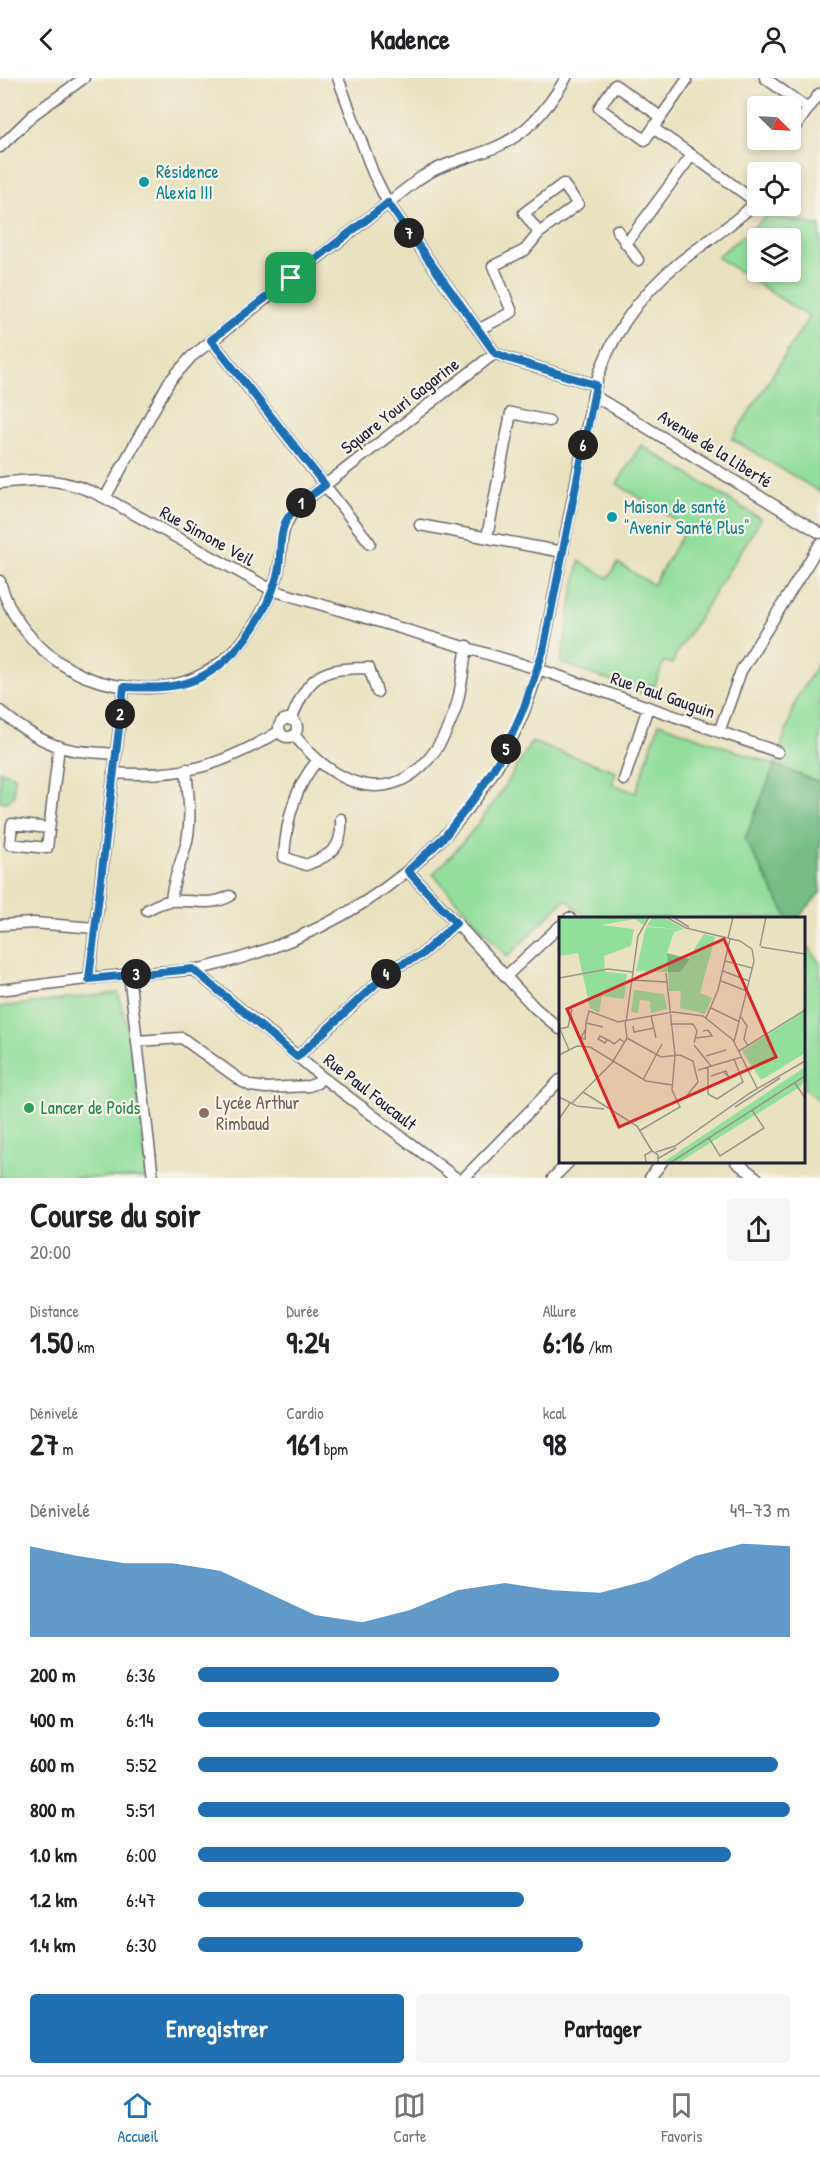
<!DOCTYPE html>
<html lang="fr">
<meta charset="utf-8">
<style>
body{margin:0;font-family:"Patrick Hand",sans-serif;background:#f6f6f6;color:#202124;height:100vh;display:flex;flex-direction:column;font-size:22px;white-space:nowrap}
*{box-sizing:border-box;margin:0}
p{font-size:20px;color:#757577}
.icon{flex:none;width:33px;height:33px;fill:none;stroke:currentColor;stroke-width:2;stroke-linecap:round;stroke-linejoin:round}
.map{position:relative;height:1100px;overflow:hidden}
.side{display:flex;flex-direction:column;background:#fff;flex:1}
.side>*{flex:none}
.needle{width:39px;rotate:114deg}
.tools{position:absolute;left:747px;top:18px;display:grid;gap:12px}
.tools a{display:grid;place-items:center;width:54px;height:54px;border-radius:6px;background:#fff;box-shadow:0 3px 9px #0003;font-size:30px}
.pin{position:absolute;display:grid;place-items:center;width:51px;height:51px;color:#fff;margin:-26px;border-radius:12px;box-shadow:0 3px 9px #0006}
.km{position:absolute;width:30px;height:30px;margin:-15px;border-radius:50%;background:#222;color:#fff;font-size:16px;line-height:30px;text-align:center}
.round{display:grid;place-items:center;flex:none;width:63px;height:63px;border-radius:6px;background:#f6f6f6}
.summary{display:flex;align-items:center;justify-content:space-between;height:102px;padding:0 30px}
h1{font-size:33px;font-weight:800;line-height:45px}
.stats{display:grid;grid-template-columns:repeat(3,1fr);gap:9px;height:102px;padding:6px 30px}
.stats div{display:grid;align-content:center}
.stats b{font-size:30px;font-weight:800}
.stats small{font-size:16px;font-weight:400}
.stats p{font-size:16px}
.chart{height:168px;padding:12px 30px}
.chart p{display:flex;justify-content:space-between}
.chart svg{width:100%;height:108px;margin-top:6px;fill:#1f6fb2;opacity:.7}
.cta{display:flex;gap:12px;margin-top:auto;padding:12px 30px}
.cta a{flex:1;height:69px;border-radius:6px;background:#1f6fb2;color:#fff;font-size:24px;font-weight:800;line-height:69px;text-align:center}
.cta a+a{background:#f6f6f6;color:#202124}
ul{padding:0 30px;list-style:none;font-size:20px}
li{display:grid;grid-template-columns:96px 72px 1fr;align-items:center;height:45px}
li i{height:15px;border-radius:8px;background:#1f6fb2}
header{display:flex;justify-content:space-between;align-items:center;height:78px;padding:0 30px;background:#fff;font-size:27px;font-weight:800}
.tab-bar{display:flex;justify-content:space-around;align-items:center;height:84px;border-top:2px solid #e0e0e0;background:#fff;font-size:16px;color:#757577}
.tab-bar a{display:grid;justify-items:center;gap:3px}
.tab-bar .current{color:#1f6fb2}
.map>svg:first-child{display:block}
.green{fill:#92de9b;stroke:#5a806b;stroke-width:1.5;fill-rule:evenodd}
.forest{fill:#75bd83;stroke:#4c705f;stroke-width:1.5}
.lines{fill:none;stroke-linecap:round;stroke-linejoin:round}
.minor-casing{stroke:#68656a;stroke-width:13}
.minor{stroke:#fff;stroke-width:10}
.route-casing{stroke:#fff;stroke-width:12}
.route{stroke:#1f6fb2;stroke-width:8}
.culture-dot{fill:#0f9aa8;stroke:#f7f3e8;stroke-width:2}
.leisure-dot{fill:#2e9e5b;stroke:#f7f3e8;stroke-width:2}
.education-dot{fill:#8d6e63;stroke:#f7f3e8;stroke-width:2}
.labels{text-anchor:middle;stroke-width:4.5;stroke-linejoin:round;paint-order:stroke}
.culture-label{font-size:18px;fill:#0d838f;stroke:#f7f3e8;text-anchor:start}
.street-label{font-size:18px;fill:#22223b;stroke:#f7f3e8}
.education-label{font-size:18px;fill:#785e54;stroke:#f7f3e8;text-anchor:start}
.leisure-label{font-size:18px;fill:#27864d;stroke:#f7f3e8;text-anchor:start}
.inset-road{fill:none;stroke:#99958b;stroke-width:1.5}
.view{fill:#d62828;fill-opacity:0.15;stroke:#d62828;stroke-width:3}
.inset-edge{fill:none;stroke:#22223b;stroke-width:3}
</style>
<header><svg class="icon" aria-label="back" viewBox="0 0 24 24"><path d="M15 5l-7 7 7 7"/></svg>Kadence<svg class="icon" aria-label="person" viewBox="0 0 24 24"><circle cx="12" cy="8" r="4"/><path d="M4 21q1-7 8-7t8 7"/></svg></header>
<div class="map">
<svg width="820" height="1100" viewBox="0 0 820 1100">
<rect width="100%" height="100%" fill="#f7f3e8"/>
<filter id="ink" filterUnits="userSpaceOnUse"><feTurbulence type="fractalNoise" baseFrequency=".0167" numOctaves="2"/><feDisplacementMap in="SourceGraphic" scale="12" xChannelSelector="R" yChannelSelector="G"/><feConvolveMatrix kernelMatrix="1 2 1 2 8 2 1 2 1" color-interpolation-filters="sRGB"/></filter>
<filter id="wash" filterUnits="userSpaceOnUse"><feTurbulence type="fractalNoise" baseFrequency=".008" numOctaves="4" result="noise"/><feDisplacementMap in="SourceGraphic" scale="24" xChannelSelector="R" yChannelSelector="G"/><feGaussianBlur stdDeviation="1.35" result="paint"/><feColorMatrix in="noise" values="0 0 0 0 0 0 0 0 0 0 0 0 0 0 0 0 0 1.4 0 .05"/><feComposite in="paint" operator="in"/></filter>
<g filter="url(#wash)">
<rect width="100%" height="100%" fill="#e9e2c0"/>
<!-- green -->
<path class="green" d="M768,137L820,148V414L732,361L809,239L717,179ZM790,160V194H758V160Z
M641,367L761,441L676,576L672,586L664,583L654,609L648,606L643,615L561,585L579,483L608,500L618,485L653,507L687,449L617,406Z
M820,582V705L775,687L745,761L788,840H587L566,821L507,879L433,796C473,757 505,713 531,664L616,693L612,706L636,715L659,645L775,687L797,620Z
M0,693L14,697V718L7,724L0,723Z
M804,863L820,885V1023L804,1010Z
M118,915L132,968L148,1100H0V929Z"/>
<!-- forest -->
<path class="forest" d="M775,687L820,705V815L798,840H788L745,761Z"/>
</g>
<g filter="url(#ink)">
<g class="lines">
<!-- minor casing -->
<g class="minor-casing">
<path id="minor" d="M338,0L373,95L388,125L495,275L510,281L596,307
M765,0L808,31
M661,39L686,3
M653,50L661,39L615,7L599,30L645,62L653,50L692,77
M792,53L819,16
M0,69L34,36L84,0
M617,152L638,182
M478,252L512,234L493,188L525,172L539,155L578,126L563,106L524,135L539,155
M211,262L370,465
M593,317L820,455
M0,405C42,400 66,400 105,420L272,512L538,591L778,674
M105,420L169,304L191,279L420,100C441,86 465,81 489,72C525,59 547,32 566,0
M420,447L563,474
M487,459L511,335L549,343
M0,503C11,546 46,582 86,599C106,607 127,610 149,610C214,608 255,561 276,502C285,473 275,455 297,429L495,275
M0,633C18,648 41,664 64,670C80,675 99,674 116,676
M279 650a9 9 0 1 1 18 0a9 9 0 1 1-18 0Z
M291,642C309,596 321,590 369,590L377,614
M719,654L741,593L820,466
M294,657C305,670 317,683 331,692C391,732 435,690 455,632C462,612 463,589 467,568
M318,682C294,709 286,744 284,779L306,787C332,777 343,770 341,741
M113,695C182,700 221,688 280,653
M624,702L648,629
M49,750L12,746L10,766L47,770L59,668
M408,793L535,930L560,951
M171,823C172,802 182,784 187,763C192,739 188,715 186,691
M147,832C154,828 162,824 170,823C191,821 210,829 230,818
M569,840H570
M0,847L34,845L95,850
M193,891L322,999L456,1100
M129,896L153,1100
M506,898L560,848
M89,901L124,609
M0,912C48,906 96,899 144,895C165,893 188,894 208,889C373,849 502,744 543,573L593,317C605,265 638,217 680,184C705,164 733,147 756,124L692,77L626,166
M137,963L182,960L243,1004L251,1008L266,1010L309,1008L317,1005L322,999
M297,979L393,890L421,877L456,845
M736,1084L757,1100
M464,1100L560,1002
M553,1100L569,1084
M650,1100L662,1084"/>
</g>
<!-- minor -->
<use href="#minor" class="minor"/>
</g>
</g>
<g class="lines" filter="url(#ink)">
<!-- route casing -->
<g class="route-casing">
<path id="route" d="M388,125L495,275L510,281L596,307L543,573L525,627L505,672L479,714L445,758L408,793L456,845L421,877L393,890L297,979L193,891L89,901L124,609C147,610 170,611 192,603C234,587 267,537 278,495C282,479 278,460 285,445C293,428 311,418 325,407L211,262Z"/>
</g>
<!-- route -->
<use href="#route" class="route"/>
</g>
<!-- markers -->
<g class="culture-dot">
<circle cx="144" cy="104" r="6"/>
<circle cx="612" cy="439" r="6"/>
</g>
<circle class="leisure-dot" cx="29" cy="1030" r="6"/>
<circle class="education-dot" cx="204" cy="1035" r="6"/>
<g class="labels">
<!-- culture labels -->
<g class="culture-label">
<text x="156" y="100">Résidence<tspan x="156" dy="21">Alexia III</tspan></text>
<text x="624" y="435">Maison de santé<tspan x="624" dy="21">"Avenir Santé Plus"</tspan></text>
</g>
<!-- street labels -->
<g class="street-label">
<text transform="translate(400 328) rotate(-38)" y="6">Square Youri Gagarine</text>
<text transform="translate(715 371) rotate(32)" y="6">Avenue de la Liberté</text>
<text transform="translate(207 458) rotate(29)" y="6">Rue Simone Veil</text>
<text transform="translate(663 617) rotate(19)" y="6">Rue Paul Gauguin</text>
<text transform="translate(370 1014) rotate(38)" y="6">Rue Paul Foucault</text>
</g>
<!-- education labels -->
<g class="education-label">
<text x="216" y="1031">Lycée Arthur<tspan x="216" dy="21">Rimbaud</tspan></text>
</g>
<!-- leisure labels -->
<g class="leisure-label">
<text x="41" y="1036">Lancer de Poids</text>
</g>
</g>
<!-- overview -->
<g transform="translate(559 839)">
<rect width="246" height="246" fill="#e9e2c0"/>
<path d="M0,0H89L84,8L76,2L43,8L75,12L72,29L45,39L46,55L68,57L65,82L43,79L40,96L31,91L19,36L0,39ZM94,0H104L125,12L115,15L108,36L109,55H121L145,17L156,20L141,76L153,81L146,97L121,91L122,74H110L109,55L77,54L87,10L119,12L87,9ZM75,73L105,77L108,92L92,96L91,84L81,83L79,96L72,95ZM246,94V136L202,163L183,134ZM246,150V163L241,170L119,246H103Z" fill="#92de9b"/>
<path d="M108,36L131,42L121,55H109Z" fill="#75bd83"/>
<path class="inset-road" d="M107,0L127,11L181,24L193,32M114,0L130,10M169,21L174,0M201,29L207,0M202,30L246,37M166,44L193,51M164,54L190,64M0,61L49,52L74,55M73,63L107,65M162,64L188,74M152,91L181,105M92,99L97,121M182,100L188,109L185,122L189,129M147,101L159,73L171,22M67,105L79,19L90,0M111,107H134L138,114L135,126M74,109L75,115L95,111M44,110L27,106L30,94L59,105L114,95L144,99L174,123L198,171M0,112L9,110L13,92M1,112L10,133M26,113L22,121L26,122L27,106M68,121L102,140L121,138L134,144L139,165L126,181M137,121L153,119L149,113L144,114M48,123L46,126L39,122L41,119L51,124L55,127L61,122L65,125M175,125L195,44L193,32M135,128L152,149M180,134L246,93M0,138L18,129L31,130L87,164L113,168M147,139L167,133M149,150V177L158,182L184,165L175,142M139,153L183,140M152,159L167,154L169,159L164,155M84,163L103,127M236,166L246,181M24,175L78,209L93,234M0,180L18,189L45,192M12,187L53,146L68,121L66,105M176,190L221,161M0,202L11,186M80,214L121,190L113,173L116,138L107,56M150,221L161,239L205,211L193,193M97,235L116,229L191,176L246,144M100,241L117,231M87,246L86,238L93,234L99,238V246M111,246L246,159"/>
<path class="view" d="M165,22L217,140L60,210L8,92Z"/>
<rect width="246" height="246" class="inset-edge"/>
</g>
</svg>
<div class="tools">
<a><svg class="needle" viewBox="-14 -14 28 28"><path d="M0-13l5 13h-10z" fill="#e53935"/><path d="M0 13l5-13h-10z" fill="#757577"/></svg></a>
<a><svg class="icon" aria-label="locate" viewBox="0 0 24 24"><circle cx="12" cy="12" r="6"/><path d="M12 2v4M12 18v4M2 12h4M18 12h4"/></svg></a>
<a><svg class="icon" aria-label="layers" viewBox="0 0 24 24"><path d="M12 4l9 5-9 5-9-5zM3 14l9 5 9-5"/></svg></a>
</div>
<div class="pin" style="left:291px;top:200px;background:#1e9e55"><svg class="icon" aria-label="arrive" viewBox="0 0 24 24"><path d="M6 21V4h12l-3 4 3 4H6"/></svg></div>
<b class="km" style="left:301px;top:425px">1</b>
<b class="km" style="left:120px;top:636px">2</b>
<b class="km" style="left:136px;top:896px">3</b>
<b class="km" style="left:386px;top:896px">4</b>
<b class="km" style="left:506px;top:671px">5</b>
<b class="km" style="left:583px;top:367px">6</b>
<b class="km" style="left:409px;top:155px">7</b>
</div>
<section class="side">
<div class="summary"><div><h1>Course du soir</h1><p>20:00</p></div><a class="round"><svg class="icon" aria-label="share" viewBox="0 0 24 24"><path d="M12 15V3M7 8l5-5 5 5M5 13v7h14v-7"/></svg></a></div>
<div class="stats">
<div><p>Distance</p><b>1.50<small> km</small></b></div>
<div><p>Durée</p><b>9:24</b></div>
<div><p>Allure</p><b>6:16<small> /km</small></b></div>
</div>
<div class="stats">
<div><p>Dénivelé</p><b>27<small> m</small></b></div>
<div><p>Cardio</p><b>161<small> bpm</small></b></div>
<div><p>kcal</p><b>98</b></div>
</div>
<div class="chart"><p><span>Dénivelé</span>49–73 m</p>
<svg viewBox="0 0 160 44" preserveAspectRatio="none"><path d="M0 44V7L10 11L20 14L30 14L40 17L50 26L60 35L70 38L80 33L90 25L100 22L110 25L120 26L130 21L140 11L150 6L160 7V44z"/></svg>
</div>
<ul>
<li><b>200 m</b>6:36<i style="width:61%"></i></li>
<li><b>400 m</b>6:14<i style="width:78%"></i></li>
<li><b>600 m</b>5:52<i style="width:98%"></i></li>
<li><b>800 m</b>5:51<i style="width:100%"></i></li>
<li><b>1.0 km</b>6:00<i style="width:90%"></i></li>
<li><b>1.2 km</b>6:47<i style="width:55%"></i></li>
<li><b>1.4 km</b>6:30<i style="width:65%"></i></li>
</ul>
<div class="cta"><a>Enregistrer</a><a>Partager</a></div>
</section>
<nav class="tab-bar">
<a class="current"><svg class="icon" aria-label="home" viewBox="0 0 24 24"><path d="M3 11l9-7 9 7M6 9v11h12V9"/></svg>Accueil</a>
<a><svg class="icon" aria-label="map" viewBox="0 0 24 24"><path d="M3 6l6-2 6 2 6-2v14l-6 2-6-2-6 2zM9 4v14M15 6v14"/></svg>Carte</a>
<a><svg class="icon" aria-label="saved" viewBox="0 0 24 24"><path d="M7 4h10v16l-5-4-5 4z"/></svg>Favoris</a>
</nav>
